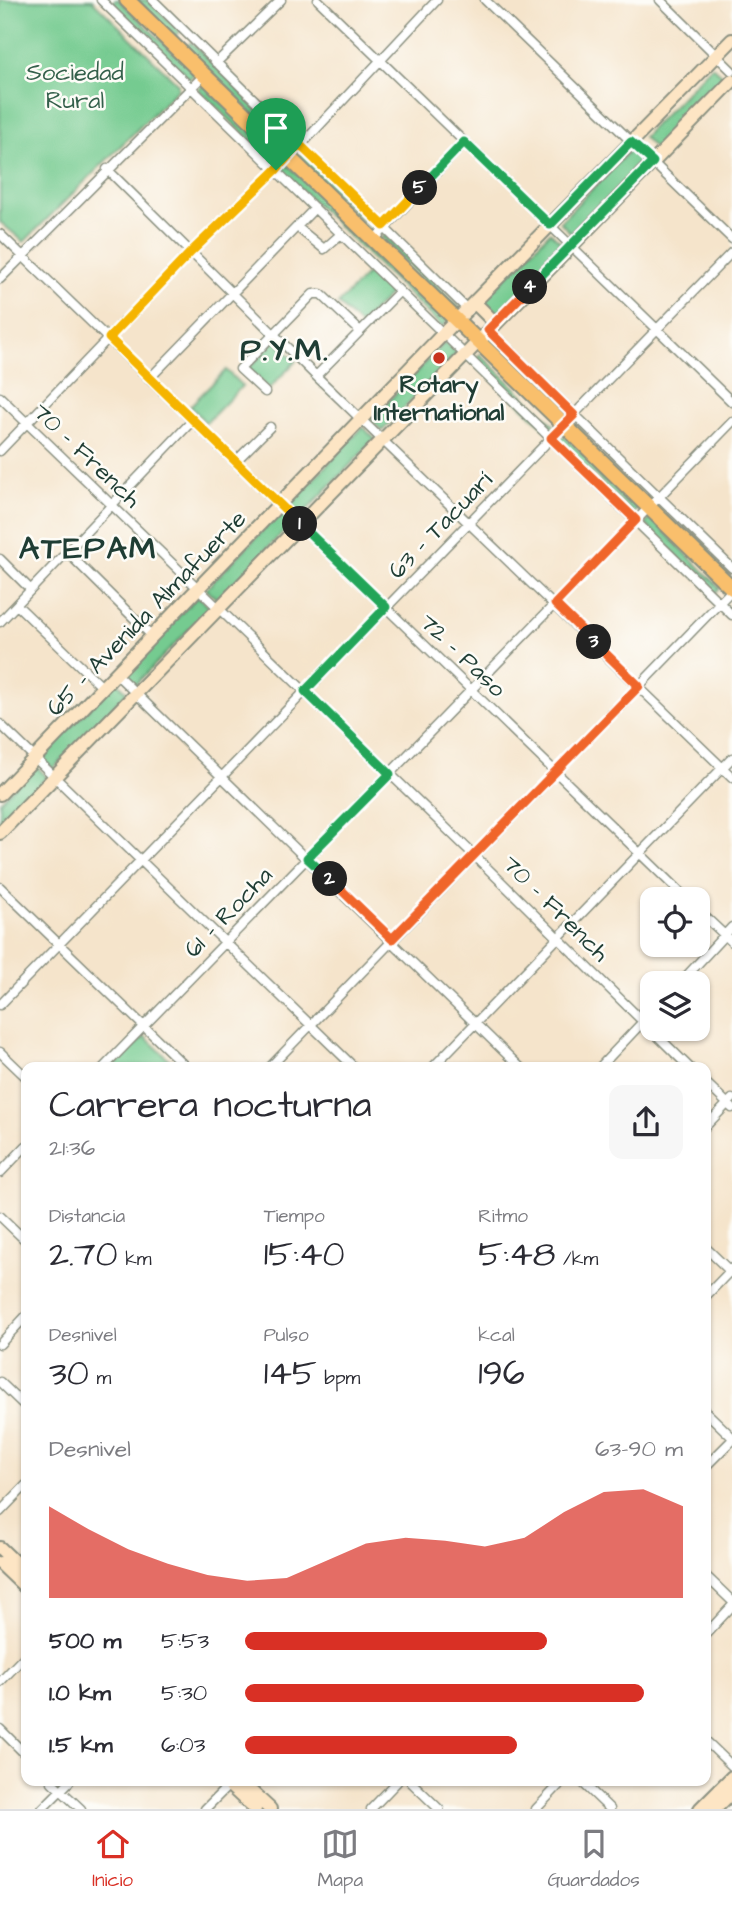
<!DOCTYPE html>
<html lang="es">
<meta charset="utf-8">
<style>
body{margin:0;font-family:"Architects Daughter",sans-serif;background:#f7f7f7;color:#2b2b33;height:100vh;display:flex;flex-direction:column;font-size:26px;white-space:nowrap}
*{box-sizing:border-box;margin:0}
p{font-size:23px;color:#7c7c81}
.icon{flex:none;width:38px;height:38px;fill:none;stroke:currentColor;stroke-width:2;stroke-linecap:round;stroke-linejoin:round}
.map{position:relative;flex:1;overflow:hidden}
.drawer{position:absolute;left:21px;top:1062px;width:690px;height:724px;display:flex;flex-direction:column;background:#fff;border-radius:14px;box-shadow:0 2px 5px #0004}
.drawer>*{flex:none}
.controls{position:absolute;left:640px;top:887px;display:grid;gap:14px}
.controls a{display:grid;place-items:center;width:70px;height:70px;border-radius:14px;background:#fff;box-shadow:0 2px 5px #0004;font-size:35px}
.pin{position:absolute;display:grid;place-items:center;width:60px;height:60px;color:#fff;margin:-72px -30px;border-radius:50% 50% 50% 0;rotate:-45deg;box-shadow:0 0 7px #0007}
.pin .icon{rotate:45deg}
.km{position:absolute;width:35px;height:35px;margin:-18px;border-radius:50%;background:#222;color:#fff;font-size:19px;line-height:35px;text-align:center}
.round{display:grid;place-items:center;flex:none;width:74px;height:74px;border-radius:14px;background:#f7f7f7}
.head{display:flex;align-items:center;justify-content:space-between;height:119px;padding:0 28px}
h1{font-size:38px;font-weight:600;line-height:52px}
.stats{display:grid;grid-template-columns:repeat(3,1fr);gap:10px;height:119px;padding:7px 28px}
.stats div{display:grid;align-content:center}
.stats b{font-size:35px;font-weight:600}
.stats small{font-size:19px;font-weight:400}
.stats p{font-size:19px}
.chart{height:196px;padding:14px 28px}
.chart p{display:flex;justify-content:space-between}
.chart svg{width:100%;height:126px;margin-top:7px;fill:#d93025;opacity:.7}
ul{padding:0 28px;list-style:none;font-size:23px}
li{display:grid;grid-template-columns:112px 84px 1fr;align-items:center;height:52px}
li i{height:18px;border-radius:9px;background:#d93025}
.menu{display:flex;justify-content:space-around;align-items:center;height:98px;border-top:2px solid #e1e1e2;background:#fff;font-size:19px;color:#7c7c81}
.menu a{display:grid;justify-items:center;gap:4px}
.menu .current{color:#d93025}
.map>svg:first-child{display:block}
.green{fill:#74cb90;stroke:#4a8462;stroke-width:2}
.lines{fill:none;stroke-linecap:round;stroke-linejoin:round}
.minor-casing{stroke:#8a9080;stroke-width:11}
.secondary-casing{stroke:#8a9080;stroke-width:16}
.trunk-casing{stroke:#8a9080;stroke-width:18}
.minor{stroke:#fff;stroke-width:8}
.secondary{stroke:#fde5c4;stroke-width:12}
.trunk{stroke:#f9bf6c;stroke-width:14}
.split-1-casing{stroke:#fff;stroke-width:14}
.split-2-casing{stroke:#fff;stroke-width:14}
.split-3-casing{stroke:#fff;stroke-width:14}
.split-4-casing{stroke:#fff;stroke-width:14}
.split-5-casing{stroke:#fff;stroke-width:14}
.split-6-casing{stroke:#fff;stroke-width:14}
.split-1{stroke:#f5b400;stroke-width:9}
.split-2{stroke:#22a559;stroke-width:9}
.split-3{stroke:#f0652b;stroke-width:9}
.split-4{stroke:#f0652b;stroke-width:9}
.split-5{stroke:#22a559;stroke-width:9}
.split-6{stroke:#f5b400;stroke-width:9}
.poi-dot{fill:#c8321e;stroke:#fdfcf7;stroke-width:2.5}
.labels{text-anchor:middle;stroke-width:5;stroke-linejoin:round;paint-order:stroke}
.park-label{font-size:24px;fill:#34604b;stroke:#fdfcf7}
.poi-label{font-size:24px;font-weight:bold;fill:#1f3d34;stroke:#fdfcf7}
.street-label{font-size:24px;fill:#1f3d34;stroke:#fdfcf7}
.district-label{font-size:32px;font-weight:bold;letter-spacing:2px;fill:#1f3d34;stroke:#fdfcf7}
</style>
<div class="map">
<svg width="732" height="1809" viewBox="0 0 732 1809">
<rect width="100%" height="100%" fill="#fdfcf7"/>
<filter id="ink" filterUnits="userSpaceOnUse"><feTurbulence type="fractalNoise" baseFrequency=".0143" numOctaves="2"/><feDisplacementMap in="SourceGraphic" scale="14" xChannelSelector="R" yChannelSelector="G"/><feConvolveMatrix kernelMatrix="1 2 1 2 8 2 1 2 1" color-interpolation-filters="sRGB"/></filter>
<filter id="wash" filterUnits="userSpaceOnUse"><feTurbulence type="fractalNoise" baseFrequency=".00686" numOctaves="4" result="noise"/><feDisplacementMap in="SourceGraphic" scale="28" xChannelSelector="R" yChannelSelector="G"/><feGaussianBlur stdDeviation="1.57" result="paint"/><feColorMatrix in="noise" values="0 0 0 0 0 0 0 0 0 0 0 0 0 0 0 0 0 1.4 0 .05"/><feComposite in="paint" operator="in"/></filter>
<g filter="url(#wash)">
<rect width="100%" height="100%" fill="#f5e4cb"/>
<!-- green -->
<path class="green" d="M0,0H92L178,84V89L24,242L0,222Z
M115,0H119L195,73L189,79L112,3Z
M136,0H148L180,32L174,37Z
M191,42L293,144L288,149L185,48Z
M712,66L727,80L657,151L643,137Z
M204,85L279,158L274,163L198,89Z
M629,151L643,165L574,236L560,222Z
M303,152L378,226L373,231L298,157Z
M288,165L448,321L442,327L282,171Z
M550,232L565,246L495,317L481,303Z
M385,234L462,310L458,315L381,238Z
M370,271L392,292L360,325L338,304Z
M275,341L296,361L269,389L248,369Z
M445,342L457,353L382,431L371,419Z
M480,354L554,425L548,431L474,361Z
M226,370L242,386L206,423L190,406Z
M363,427L375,439L301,516L289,505Z
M564,436L639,508L634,513L559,441Z
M281,512L292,523L218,600L206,589Z
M651,518L720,588L715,593L645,524Z
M198,596L210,608L135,685L123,673Z
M116,681L127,692L53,769L41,758Z
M35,765L47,777L0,824V801Z
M144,1036L177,1067H113Z"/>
</g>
<g filter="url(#ink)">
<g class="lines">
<!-- minor casing -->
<g class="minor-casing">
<path id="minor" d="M101,0L732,615
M153,0L469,311
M318,0L732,402
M485,0L732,239
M660,0L732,71
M216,63L281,0
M107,169L316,376L732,777
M297,227L324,249L341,234
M0,234L688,900
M374,240L464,142
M0,279L204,75
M488,330L732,568
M316,376L399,292
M151,377L315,208
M265,392L240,369L313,294H321L360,331
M0,397L474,855L690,1068
M0,451L191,252L289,158L437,0
M235,462L270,427
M66,551L152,636
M0,559L30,589
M17,605L101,686
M0,622L193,420
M115,673L521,1068
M0,724L355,1068
M0,887L187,1068
M698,910L732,942
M679,984L732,927
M0,1005L732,252
M0,1052L26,1077
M103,1068L732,422
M269,1068L732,590
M432,1068L732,758
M599,1068L653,1011
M705,1082L732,1108
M705,1127L732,1099
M0,1173L26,1146
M0,1216L26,1241
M705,1247L732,1273
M705,1297L732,1269
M0,1344L26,1316
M0,1382L26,1407
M705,1411L732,1437
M705,1467L732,1440
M0,1512L26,1485
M705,1575L732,1601
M705,1635L732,1606
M0,1682L26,1655
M0,1729L26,1755
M705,1740L732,1766
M52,1782L81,1809
M411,1782L439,1809
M582,1782L610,1809
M42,1809L69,1782
M205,1809L230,1784
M371,1809L397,1782
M536,1809L562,1782"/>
</g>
<!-- secondary casing -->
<g class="secondary-casing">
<path id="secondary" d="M476,304L495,323
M0,794L443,334L732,40
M0,833L732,81
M0,1548L26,1573
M0,1563L26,1588
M226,1782L255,1809
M241,1782L270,1809
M700,1809L732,1777
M715,1809L732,1792"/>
</g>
<!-- trunk casing -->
<g class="trunk-casing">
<path id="trunk" d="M127,0L732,588"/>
</g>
<!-- minor -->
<use href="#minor" class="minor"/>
<!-- secondary -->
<use href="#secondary" class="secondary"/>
<!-- trunk -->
<use href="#trunk" class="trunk"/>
</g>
</g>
<g class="lines" filter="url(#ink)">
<!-- split-1 casing -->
<g class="split-1-casing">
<path id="split-1" d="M276,170L191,252L109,338L300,524"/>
</g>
<!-- split-2 casing -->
<g class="split-2-casing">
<path id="split-2" d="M300,524L386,607L305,691L390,774L307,858L330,879"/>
</g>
<!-- split-3 casing -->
<g class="split-3-casing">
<path id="split-3" d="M330,879L392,939L639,686L594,642"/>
</g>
<!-- split-4 casing -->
<g class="split-4-casing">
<path id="split-4" d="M530,287L488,330L574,415L551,438L636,520L555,604L594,642"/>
</g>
<!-- split-5 casing -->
<g class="split-5-casing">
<path id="split-5" d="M420,188L464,142L550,225L631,142L653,162L530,287"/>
</g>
<!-- split-6 casing -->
<g class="split-6-casing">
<path id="split-6" d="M276,170L299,144L384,226L420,188"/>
</g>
<!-- split-1 -->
<use href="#split-1" class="split-1"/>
<!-- split-2 -->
<use href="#split-2" class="split-2"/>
<!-- split-3 -->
<use href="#split-3" class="split-3"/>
<!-- split-4 -->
<use href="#split-4" class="split-4"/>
<!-- split-5 -->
<use href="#split-5" class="split-5"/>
<!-- split-6 -->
<use href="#split-6" class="split-6"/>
</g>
<!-- markers -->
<circle class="poi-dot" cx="439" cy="358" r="7"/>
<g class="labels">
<!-- park labels -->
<g class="park-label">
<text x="75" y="80">Sociedad<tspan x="75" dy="28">Rural</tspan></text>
</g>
<!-- poi labels -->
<g class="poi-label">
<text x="439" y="392">Rotary<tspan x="439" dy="28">International</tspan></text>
</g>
<!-- street labels -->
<g class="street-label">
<text transform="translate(87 455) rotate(44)" y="8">70 - French</text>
<text transform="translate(440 525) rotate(-46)" y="8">63 - Tacuarí</text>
<text transform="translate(146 613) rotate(-46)" y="8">65 - Avenida Almafuerte</text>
<text transform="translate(463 655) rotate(44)" y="8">72 - Paso</text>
<text transform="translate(556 908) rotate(45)" y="8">70 - French</text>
<text transform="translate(228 912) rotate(-46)" y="8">61 - Rocha</text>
</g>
<!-- district labels -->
<g class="district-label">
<text x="285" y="360">P.Y.M.</text>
<text x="88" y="558">ATEPAM</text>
</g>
</g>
</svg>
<div class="controls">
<a><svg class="icon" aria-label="locate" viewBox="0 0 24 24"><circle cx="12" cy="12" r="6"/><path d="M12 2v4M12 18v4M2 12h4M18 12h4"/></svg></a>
<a><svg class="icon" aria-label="layers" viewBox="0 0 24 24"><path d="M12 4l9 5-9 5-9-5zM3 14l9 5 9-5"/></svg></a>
</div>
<div class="pin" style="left:276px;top:170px;background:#1e9e55"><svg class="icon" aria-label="arrive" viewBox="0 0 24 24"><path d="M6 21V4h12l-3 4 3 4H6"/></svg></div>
<b class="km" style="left:300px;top:524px">1</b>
<b class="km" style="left:330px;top:879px">2</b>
<b class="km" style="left:594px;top:642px">3</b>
<b class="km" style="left:530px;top:287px">4</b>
<b class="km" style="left:420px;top:188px">5</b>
<section class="drawer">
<div class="head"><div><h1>Carrera nocturna</h1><p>21:36</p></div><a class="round"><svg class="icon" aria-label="share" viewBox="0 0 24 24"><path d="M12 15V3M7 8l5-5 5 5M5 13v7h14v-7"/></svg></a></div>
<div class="stats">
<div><p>Distancia</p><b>2.70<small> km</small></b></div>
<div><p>Tiempo</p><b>15:40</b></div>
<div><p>Ritmo</p><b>5:48<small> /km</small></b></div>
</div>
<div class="stats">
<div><p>Desnivel</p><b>30<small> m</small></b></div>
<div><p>Pulso</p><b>145<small> bpm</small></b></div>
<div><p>kcal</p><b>196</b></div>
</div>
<div class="chart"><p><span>Desnivel</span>63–90 m</p>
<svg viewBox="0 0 160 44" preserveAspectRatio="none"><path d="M0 44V12L10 20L20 27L30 32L40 36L50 38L60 37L70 31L80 25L90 23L100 24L110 26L120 23L130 14L140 7L150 6L160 12V44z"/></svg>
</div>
<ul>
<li><b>500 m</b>5:53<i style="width:69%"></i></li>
<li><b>1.0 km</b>5:30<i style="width:91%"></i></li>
<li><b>1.5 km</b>6:03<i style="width:62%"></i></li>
</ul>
</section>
</div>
<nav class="menu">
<a class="current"><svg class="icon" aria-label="home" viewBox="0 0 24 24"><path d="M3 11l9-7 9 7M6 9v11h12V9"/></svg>Inicio</a>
<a><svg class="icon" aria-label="map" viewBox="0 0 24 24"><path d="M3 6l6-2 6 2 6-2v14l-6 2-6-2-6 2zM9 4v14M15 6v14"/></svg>Mapa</a>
<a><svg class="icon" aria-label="saved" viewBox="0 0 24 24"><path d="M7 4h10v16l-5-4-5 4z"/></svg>Guardados</a>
</nav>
